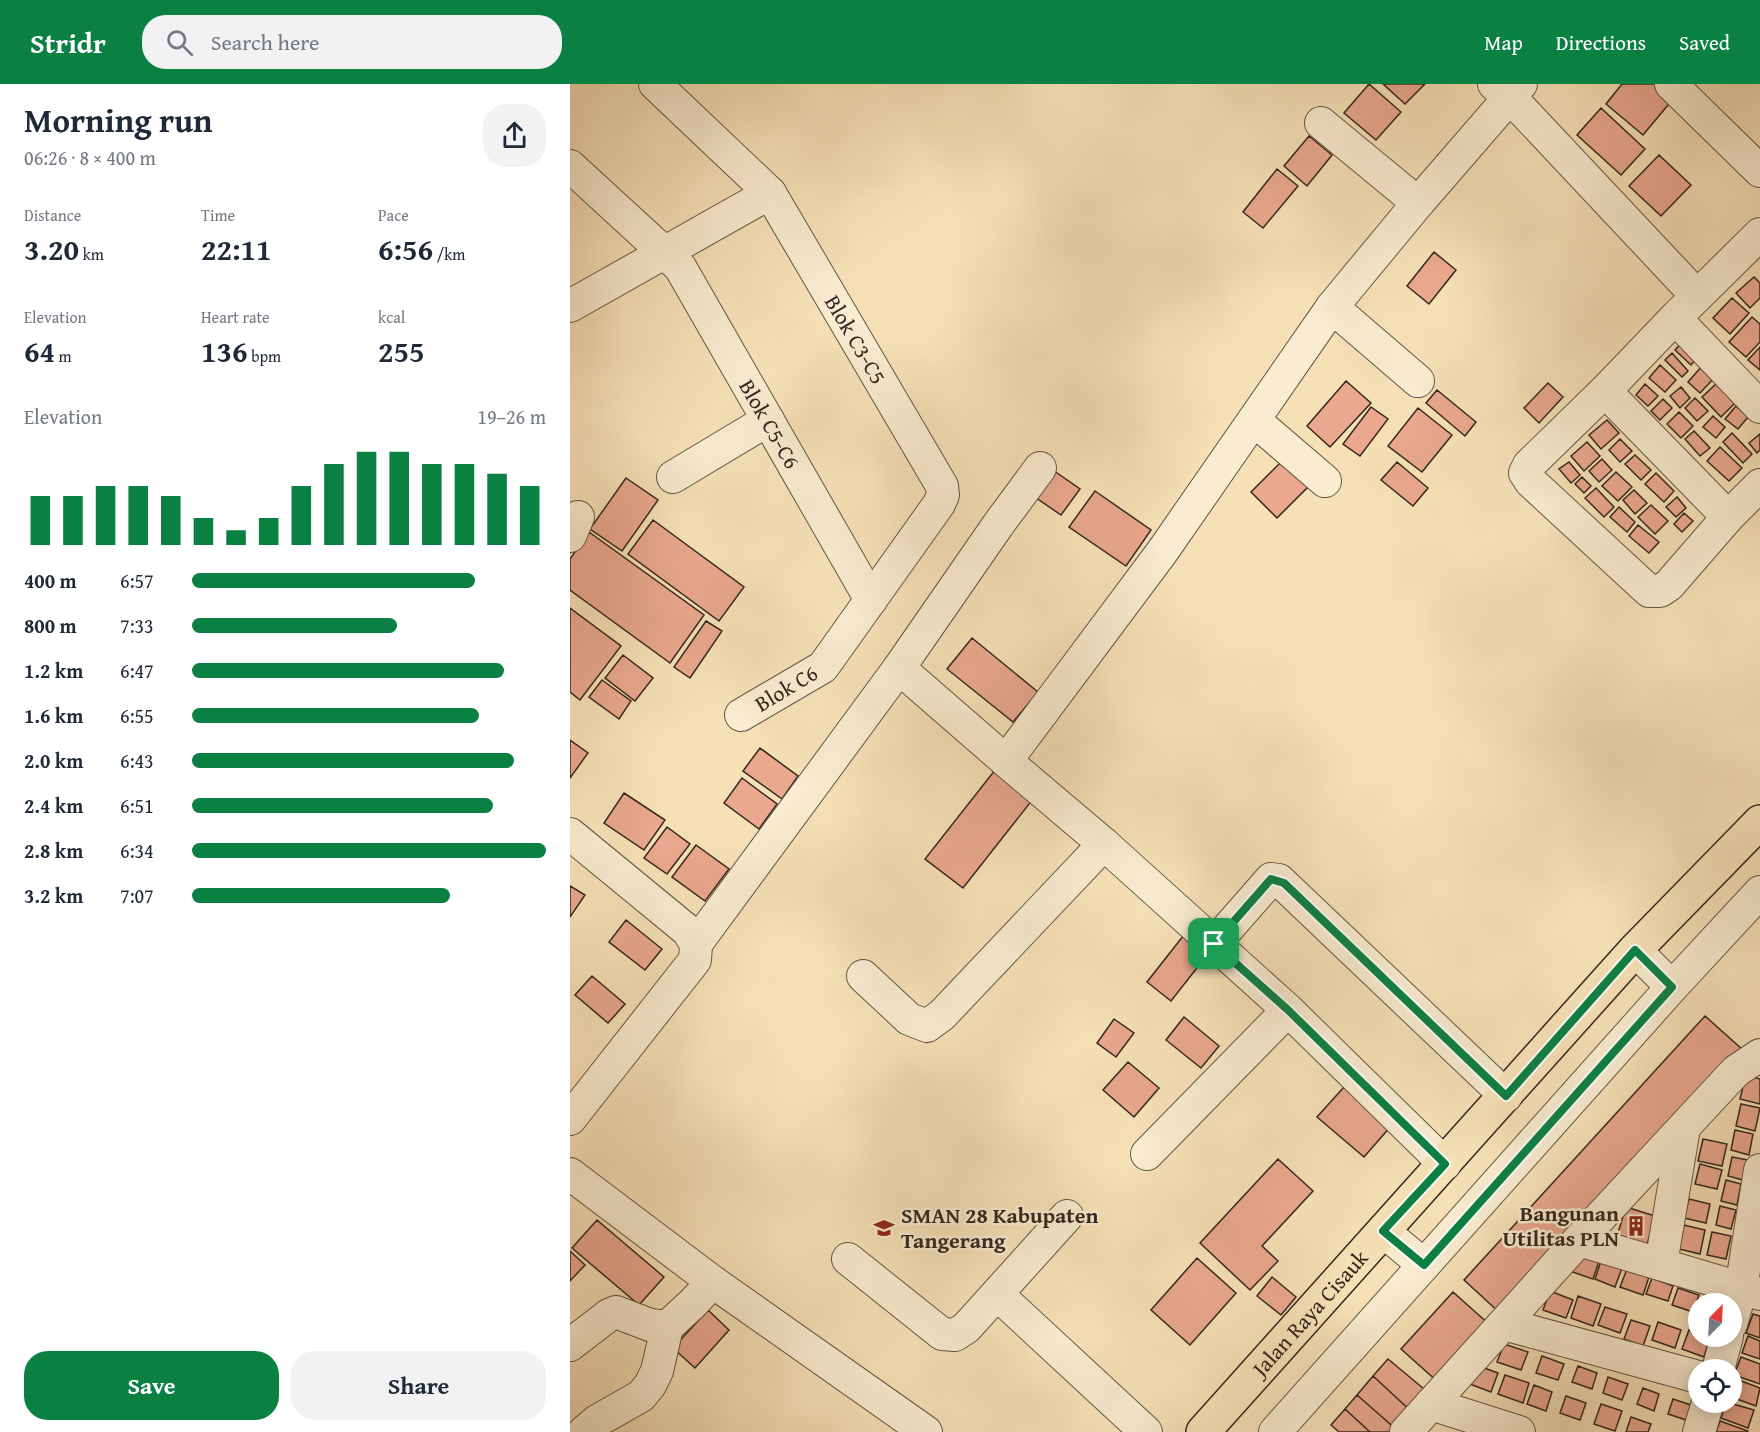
<!DOCTYPE html>
<meta charset="utf-8">
<style>
body{margin:0;font-family:"Gentium Book Plus",serif;background:#f2f2f3;color:#1f2937;height:100vh;display:flex;flex-direction:column;font-size:22px;white-space:nowrap}
*{box-sizing:border-box;margin:0}
p{font-size:20px;color:#747a83}
.icon{flex:none;width:33px;height:33px;fill:none;stroke:currentColor;stroke-width:2;stroke-linecap:round;stroke-linejoin:round}
.map{position:relative;flex:1;overflow:hidden}
.side{display:flex;flex-direction:column;background:#fff;width:570px}
.side>*{flex:none}
.needle{width:39px;rotate:24deg}
.controls{position:absolute;left:1118px;top:1209px;display:grid;gap:12px}
.controls a{display:grid;place-items:center;width:54px;height:54px;border-radius:50%;background:#fff;box-shadow:0 3px 15px #0003;font-size:30px}
.pin{position:absolute;display:grid;place-items:center;width:51px;height:51px;color:#fff;margin:-26px;border-radius:12px;box-shadow:0 3px 9px #0006}
.round{display:grid;place-items:center;flex:none;width:63px;height:63px;border-radius:24px;background:#f2f2f3}
.summary{display:flex;align-items:center;justify-content:space-between;height:102px;padding:0 24px}
h1{font-size:33px;font-weight:700;line-height:45px}
.stats{display:grid;grid-template-columns:repeat(3,1fr);gap:9px;height:102px;padding:6px 24px}
.stats div{display:grid;align-content:center}
.stats b{font-size:30px;font-weight:700}
.stats small{font-size:16px;font-weight:400}
.stats p{font-size:16px}
.chart{height:168px;padding:12px 24px}
.chart p{display:flex;justify-content:space-between}
.chart svg{width:100%;height:108px;margin-top:6px;stroke:#0b8043;stroke-width:6}
.cta{display:flex;gap:12px;margin-top:auto;padding:12px 24px}
.cta a{flex:1;height:69px;border-radius:24px;background:#0b8043;color:#fff;font-size:24px;font-weight:700;line-height:69px;text-align:center}
.cta a+a{background:#f2f2f3;color:#1f2937}
ul{padding:0 24px;list-style:none;font-size:20px}
li{display:grid;grid-template-columns:96px 72px 1fr;align-items:center;height:45px}
li i{height:15px;border-radius:8px;background:#0b8043}
header{display:flex;align-items:center;gap:36px;box-sizing:border-box;height:84px;padding:0 30px;background:#0b8043;color:#fff}
header strong{font-size:28px}
nav{display:flex;gap:33px;margin-inline-start:auto;font-size:21px}
.search{width:420px;height:54px;background:#f2f2f3;display:flex;align-items:center;gap:15px;box-sizing:border-box;padding:0 21px;border-radius:24px;color:#747a83;font-size:22px}
main{display:flex;flex:1;min-height:0}
.map>svg:first-child{display:block}
.building{fill:#eaa88e;stroke:#34261f;stroke-width:1.5}
.lines{fill:none;stroke-linecap:round;stroke-linejoin:round}
.minor-casing{stroke:#645545;stroke-width:34}
.major-casing{stroke:#34261f;stroke-width:36}
.minor{stroke:#f9ecd0;stroke-width:32}
.major{stroke:#f6e1b6;stroke-width:33}
.route-casing{stroke:#fff;stroke-width:12}
.route{stroke:#0b8043;stroke-width:8}
.labels{text-anchor:middle;stroke-width:5;stroke-linejoin:round;paint-order:stroke}
.street-label{font-size:22px;fill:#34261f;stroke:#f9ecd0}
.poi-label{font-size:22px;font-weight:bold;fill:#34261f;stroke:#f9ecd0;text-anchor:end}
</style>
<header>
<strong>Stridr</strong>
<div class="search"><svg class="icon" aria-label="search" viewBox="0 0 24 24"><circle cx="10" cy="10" r="6"/><path d="M15 15l6 6"/></svg>Search here</div>
<nav><a>Map</a><a>Directions</a><a>Saved</a></nav>
</header>
<main>
<section class="side">
<div class="summary"><div><h1>Morning run</h1><p>06:26 · 8 × 400 m</p></div><a class="round"><svg class="icon" aria-label="share" viewBox="0 0 24 24"><path d="M12 15V3M7 8l5-5 5 5M5 13v7h14v-7"/></svg></a></div>
<div class="stats">
<div><p>Distance</p><b>3.20<small> km</small></b></div>
<div><p>Time</p><b>22:11</b></div>
<div><p>Pace</p><b>6:56<small> /km</small></b></div>
</div>
<div class="stats">
<div><p>Elevation</p><b>64<small> m</small></b></div>
<div><p>Heart rate</p><b>136<small> bpm</small></b></div>
<div><p>kcal</p><b>255</b></div>
</div>
<div class="chart"><p><span>Elevation</span>19–26 m</p>
<svg viewBox="0 0 160 44" preserveAspectRatio="none"><path d="M5 44V24M15 44V24M25 44V20M35 44V20M45 44V24M55 44V33M65 44V38M75 44V33M85 44V20M95 44V11M105 44V6M115 44V6M125 44V11M135 44V11M145 44V15M155 44V20"/></svg>
</div>
<ul>
<li><b>400 m</b>6:57<i style="width:80%"></i></li>
<li><b>800 m</b>7:33<i style="width:58%"></i></li>
<li><b>1.2 km</b>6:47<i style="width:88%"></i></li>
<li><b>1.6 km</b>6:55<i style="width:81%"></i></li>
<li><b>2.0 km</b>6:43<i style="width:91%"></i></li>
<li><b>2.4 km</b>6:51<i style="width:85%"></i></li>
<li><b>2.8 km</b>6:34<i style="width:100%"></i></li>
<li><b>3.2 km</b>7:07<i style="width:73%"></i></li>
</ul>
<div class="cta"><a>Save</a><a>Share</a></div>
</section>
<div class="map">
<svg width="1190" height="1348" viewBox="0 0 1190 1348">
<rect width="100%" height="100%" fill="#f6e1b6"/>
<filter id="stains"><feTurbulence type="fractalNoise" baseFrequency=".00333" numOctaves="4"/><feColorMatrix values="0 0 0 0 .2 0 0 0 0 .09 0 0 0 0 .02 0 0 0 .5 -.17"/></filter>
<radialGradient id="worn" r=".72"><stop offset=".6" stop-color="#630" stop-opacity="0"/><stop offset="1" stop-color="#630" stop-opacity=".3"/></radialGradient>
<!-- building -->
<path class="building" d="M799,0L831,28L806,56L774,29Z
M813,0H855L835,20Z
M1052,0H1084L1103,15L1073,51L1036,20Z
M1031,24L1075,65L1051,91L1007,51Z
M739,52L762,71L737,102L714,82Z
M1089,71L1121,101L1091,132L1059,102Z
M707,85L728,102L693,144L673,128Z
M864,168L886,186L859,220L837,202Z
M1184,193L1190,199V214L1180,224L1166,209Z
M1162,214L1179,229L1160,250L1143,234Z
M1182,233L1190,240V258L1176,273L1159,258Z
M1115,255L1131,269L1121,281L1105,266Z
M1190,263V286L1178,276Z
M1102,269L1118,287L1112,293L1095,276Z
M1090,281L1106,296L1095,308L1079,294Z
M1133,281L1146,292L1130,309L1118,298Z
M776,297L801,319L760,363L737,342Z
M1148,298L1167,317L1151,333L1132,313Z
M978,299L993,313L969,339L954,324Z
M1075,300L1088,312L1078,322L1066,311Z
M1111,303L1120,314L1110,324L1100,312Z
M867,306L906,338L895,352L856,319Z
M1125,314L1138,327L1127,337L1115,324Z
M1093,315L1102,324L1090,336L1081,327Z
M1166,322L1178,333L1168,345L1155,335Z
M801,323L818,335L790,372L773,360Z
M848,324L882,351L852,388L818,362Z
M1109,328L1123,342L1111,354L1097,340Z
M1143,332L1155,343L1146,354L1133,343Z
M1037,336L1049,349L1031,365L1019,351Z
M1124,347L1140,364L1130,372L1115,355Z
M1162,349L1182,370L1173,379L1153,358Z
M1190,350V366L1187,369L1179,359Z
M1050,355L1062,367L1050,378L1039,366Z
M1017,358L1030,372L1014,387L1001,372Z
M1150,363L1172,384L1159,397L1137,377Z
M1065,371L1081,386L1071,396L1055,380Z
M714,375L740,401L707,434L681,408Z
M1032,375L1042,386L1029,398L1019,387Z
M827,378L858,404L843,422L811,396Z
M999,378L1010,391L1001,399L989,385Z
M477,382L510,405L491,431L459,409Z
M1046,388L1062,403L1048,417L1032,402Z
M1086,389L1104,407L1094,418L1075,400Z
M1012,393L1021,402L1014,409L1005,400Z
M56,394L88,416L52,467L20,445Z
M1026,404L1044,423L1034,433L1015,414Z
M1064,406L1077,419L1065,430L1053,416Z
M525,407L581,446L556,482L499,443Z
M1107,413L1116,424L1106,433L1096,423Z
M1081,421L1098,437L1085,450L1068,433Z
M1049,423L1065,438L1057,448L1040,433Z
M1114,429L1123,437L1112,448L1104,440Z
M83,436L174,503L149,537L58,470Z
M1068,441L1089,458L1079,469L1059,452Z
M19,448L134,531L100,579L0,506V475Z
M0,524L51,562L10,616L0,608Z
M136,537L152,547L120,594L104,583Z
M402,554L468,608L443,638L377,585Z
M53,571L83,594L65,617L35,594Z
M32,596L61,617L49,635L19,613Z
M0,656L18,669L0,694Z
M190,664L228,692L212,715L173,687Z
M425,686L463,715L393,804L355,775Z
M172,694L207,720L189,745L154,719Z
M54,709L95,736L74,766L34,739Z
M97,743L120,760L97,790L74,774Z
M126,761L159,785L135,817L102,793Z
M0,802L15,811L0,833Z
M56,836L92,865L75,886L39,858Z
M617,847L641,866L601,917L577,898Z
M22,892L55,920L38,939L5,911Z
M1135,932L1173,966L931,1230L894,1196Z
M614,933L649,962L631,984L596,956Z
M544,935L564,949L546,973L527,959Z
M558,978L589,1004L564,1033L533,1006Z
M1176,991L1190,995V1020L1170,1015Z
M774,1003L821,1042L794,1073L747,1033Z
M1171,1020L1190,1024L1185,1047L1166,1042Z
M1165,1046L1183,1050L1179,1071L1161,1066Z
M1133,1055L1157,1060L1152,1082L1128,1077Z
M1162,1073L1178,1076L1173,1096L1158,1092Z
M708,1075L743,1107L692,1162L708,1177L680,1206L630,1159Z
M1130,1080L1152,1086L1147,1105L1125,1100Z
M1156,1096L1171,1100L1167,1121L1151,1117Z
M1119,1115L1140,1120L1136,1139L1114,1134Z
M1150,1122L1166,1126L1161,1145L1146,1141Z
M1056,1123L1085,1132L1077,1161L1047,1152Z
M27,1136L94,1193L69,1221L2,1164Z
M1114,1141L1135,1146L1130,1170L1109,1165Z
M1142,1148L1161,1152L1156,1175L1137,1171Z
M0,1167L15,1181L0,1197Z
M1003,1168L1029,1177L1023,1195L997,1186Z
M627,1174L666,1209L620,1261L581,1226Z
M1031,1177L1052,1184L1045,1203L1025,1195Z
M1057,1185L1079,1193L1073,1211L1050,1203Z
M702,1193L726,1213L711,1231L687,1212Z
M1082,1194L1103,1202L1098,1217L1076,1210Z
M1108,1204L1129,1211L1123,1228L1102,1221Z
M980,1207L1003,1216L996,1234L973,1226Z
M883,1208L921,1242L869,1299L831,1265Z
M1008,1212L1031,1220L1023,1242L1001,1234Z
M1035,1223L1057,1230L1050,1249L1028,1241Z
M138,1226L159,1246L125,1284L103,1264Z
M1183,1230L1190,1232V1254L1176,1249Z
M1061,1236L1080,1242L1073,1262L1054,1255Z
M1088,1238L1111,1246L1105,1264L1082,1256Z
M1119,1246L1128,1249V1252L1140,1253L1134,1273L1112,1265Z
M1178,1252L1190,1257V1275L1172,1269Z
M934,1260L958,1268L951,1286L927,1278Z
M972,1272L994,1280L988,1296L966,1289Z
M1171,1273L1190,1280V1300L1164,1291Z
M818,1275L860,1310L843,1329L803,1292Z
M903,1280L928,1289L921,1308L897,1299Z
M1008,1282L1027,1289L1022,1305L1002,1298Z
M935,1291L959,1299L953,1319L928,1310Z
M803,1292L843,1329L828,1347L787,1311Z
M1038,1293L1058,1300L1052,1316L1033,1309Z
M1166,1295L1190,1304L1186,1322L1161,1313Z
M964,1301L982,1308L976,1327L957,1320Z
M1073,1304L1089,1310L1084,1327L1067,1320Z
M787,1311L828,1347L827,1348H800L775,1325Z
M996,1312L1016,1319L1010,1336L990,1329Z
M1103,1315L1124,1322L1119,1337L1098,1330Z
M1156,1318L1184,1326L1178,1344L1151,1334Z
M1031,1320L1052,1327L1045,1347L1024,1340Z
M775,1325L800,1348H769L761,1341Z
M1061,1333L1081,1340L1078,1348H1056Z
M1150,1337L1178,1347L1177,1348H1146Z"/>
<g class="lines">
<!-- minor casing -->
<g class="minor-casing">
<g id="minor">
<path id="s1" d="M85,0L200,109L372,402L373,411L369,420L253,583L171,631"/>
<path d="M924,0L940,13L1127,212"/>
<path d="M1101,0L1190,87"/>
<path d="M751,39L848,119"/>
<path id="s2" d="M0,82L110,183L301,516"/>
<path d="M1190,150L1105,234L1035,307L959,381L955,389L961,398L1079,507H1090L1099,501L1158,433L1190,401"/>
<path d="M0,222L200,109"/>
<path d="M762,223L848,297"/>
<path d="M1105,234L1190,323"/>
<path d="M1035,307L1158,433"/>
<path d="M684,336L755,397"/>
<path d="M103,393L198,336"/>
<path d="M0,452L8,433"/>
<path d="M329,584L436,677"/>
<path d="M0,750L118,847L126,860L125,876L0,1035"/>
<path d="M126,860L329,584L428,441L470,384"/>
<path d="M644,860L701,795L709,796L936,1012"/>
<path d="M1065,866L1102,903"/>
<path d="M293,892L339,935L357,942L372,931L534,760"/>
<path d="M577,1070L718,926"/>
<path d="M875,1080L718,926L534,760L436,677L592,468L762,223L848,119L951,0"/>
<path d="M0,1090L143,1198L356,1348"/>
<path d="M813,1147L854,1181"/>
<path d="M1009,1156L1190,1210"/>
<path d="M278,1175L372,1250L385,1251L396,1244L497,1132"/>
<path d="M1091,1180L1114,1044"/>
<path d="M427,1210L576,1348"/>
<path d="M934,1240L1128,1293"/>
<path d="M1161,1240L1171,1205L1190,1086"/>
<path d="M0,1261L39,1231L46,1228L80,1241L97,1243"/>
<path d="M1148,1286L1157,1252"/>
<path d="M861,1320L949,1348"/>
<path d="M14,1348L27,1337L71,1312L80,1301L87,1287L97,1243L122,1220L143,1198"/>
<path d="M705,1348L1102,903L1190,808"/>
<path d="M836,1348L1009,1156L1166,987L1190,971"/>
<path d="M1129,1348L1138,1318"/>
</g>
</g>
<!-- major casing -->
<g class="major-casing">
<g id="major">
<path id="s3" d="M633,1348L1065,866L1190,738"/>
</g>
</g>
<!-- minor -->
<use href="#minor" class="minor"/>
<!-- major -->
<use href="#major" class="major"/>
</g>
<g class="lines">
<!-- route casing -->
<g class="route-casing">
<path id="route" d="M701,795L714,799L936,1012L1065,866L1102,903L854,1181L813,1147L875,1080L718,926L644,860Z"/>
</g>
<!-- route -->
<use href="#route" class="route"/>
</g>
<!-- icons -->
<defs>
<g id="building-bare" transform="scale(1.62)"><path d="M-4-6H4V6H1V3H-1V6H-4ZM-2.5-4.3h1.7v1.8h-1.7ZM.8-4.3h1.7v1.8H.8ZM-2.5-1h1.7V.8h-1.7ZM.8-1h1.7V.8H.8Z" fill="#8f2418" stroke="#f9ecd0" stroke-width="2.5" paint-order="stroke"/></g>
<g id="school-bare" transform="scale(1.62)"><path d="M0-5L7-2L0 1L-7-2ZM-4 1L0 2.5L4 1V4Q0 6-4 4Z" fill="#8f2418" stroke="#f9ecd0" stroke-width="2.5" paint-order="stroke"/></g>
</defs>
<g fill-rule="evenodd">
<use href="#building-bare" x="1066" y="1142"/>
<use href="#school-bare" x="314" y="1144"/>
</g>
<g class="labels">
<!-- street labels -->
<g class="street-label">
<text dy="8" stroke="none"><textPath href="#s1" startOffset="328">Blok C3-C5</textPath></text>
<text dy="8" stroke="none"><textPath href="#s2" startOffset="330">Blok C5-C6</textPath></text>
<text transform="translate(216 604) rotate(-31)" y="8">Blok C6</text>
<text dy="8" stroke="none"><textPath href="#s3" startOffset="160">Jalan Raya Cisauk</textPath></text>
</g>
<!-- poi labels -->
<g class="poi-label">
<text x="1049" y="1137">Bangunan<tspan x="1049" dy="25">Utilitas PLN</tspan></text>
<text x="331" y="1139" text-anchor="start">SMAN 28 Kabupaten<tspan x="331" dy="25">Tangerang</tspan></text>
</g>
</g>
<rect width="100%" height="100%" filter="url(#stains)"/>
<rect width="100%" height="100%" fill="url(#worn)"/>
</svg>
<div class="controls">
<a><svg class="needle" viewBox="-14 -14 28 28"><path d="M0-13l5 13h-10z" fill="#e53935"/><path d="M0 13l5-13h-10z" fill="#747a83"/></svg></a>
<a><svg class="icon" aria-label="locate" viewBox="0 0 24 24"><circle cx="12" cy="12" r="6"/><path d="M12 2v4M12 18v4M2 12h4M18 12h4"/></svg></a>
</div>
<div class="pin" style="left:644px;top:860px;background:#1e9e55"><svg class="icon" aria-label="arrive" viewBox="0 0 24 24"><path d="M6 21V4h12l-3 4 3 4H6"/></svg></div>
</div>
</main>
